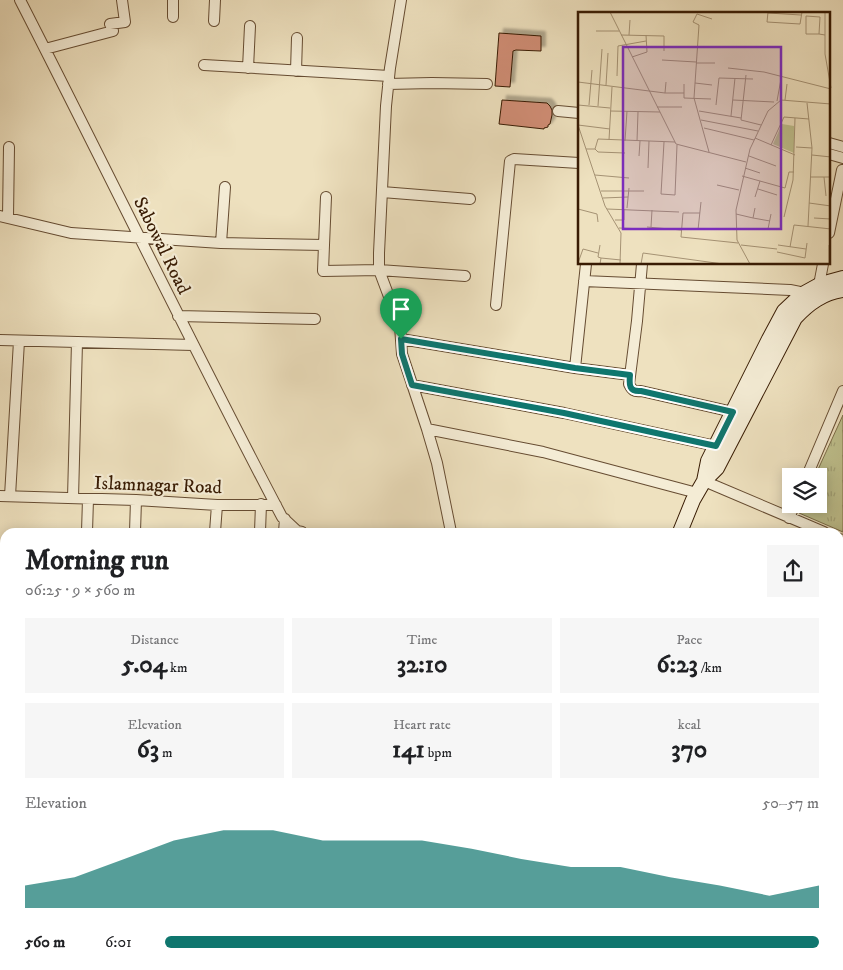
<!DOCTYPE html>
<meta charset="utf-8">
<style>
body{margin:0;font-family:"IM FELL DW Pica",serif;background:#f6f6f6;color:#202124;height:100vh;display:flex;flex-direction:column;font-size:19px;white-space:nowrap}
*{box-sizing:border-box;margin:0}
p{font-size:16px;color:#757577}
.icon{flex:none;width:28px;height:28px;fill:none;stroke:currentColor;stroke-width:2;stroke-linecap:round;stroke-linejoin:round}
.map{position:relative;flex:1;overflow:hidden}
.sheet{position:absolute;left:0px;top:528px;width:844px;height:442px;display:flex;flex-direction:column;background:#fff;border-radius:15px 15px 0 0;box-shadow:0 2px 12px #0003}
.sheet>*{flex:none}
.controls{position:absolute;left:782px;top:468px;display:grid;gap:10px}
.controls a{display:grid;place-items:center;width:45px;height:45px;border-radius:0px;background:#fff;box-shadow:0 2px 12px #0003;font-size:25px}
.pin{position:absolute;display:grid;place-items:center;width:42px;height:42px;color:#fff;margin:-51px -21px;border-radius:50% 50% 50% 0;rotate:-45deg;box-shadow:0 0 5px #0007}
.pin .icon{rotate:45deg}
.round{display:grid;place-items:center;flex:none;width:52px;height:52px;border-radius:0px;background:#f6f6f6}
.overview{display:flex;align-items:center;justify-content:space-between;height:85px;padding:0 25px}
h1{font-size:28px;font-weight:700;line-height:38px}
.figures{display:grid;grid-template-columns:repeat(3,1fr);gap:8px;height:85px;padding:5px 25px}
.figures div{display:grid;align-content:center;border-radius:0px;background:#f6f6f6;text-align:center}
.figures b{font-size:25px;font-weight:700}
.figures small{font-size:14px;font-weight:400}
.figures p{font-size:14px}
.chart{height:140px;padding:10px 25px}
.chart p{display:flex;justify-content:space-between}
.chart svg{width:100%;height:90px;margin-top:5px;fill:#0f766e;opacity:.7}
ul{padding:0 25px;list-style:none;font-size:16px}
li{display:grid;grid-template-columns:80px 60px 1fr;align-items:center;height:38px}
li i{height:12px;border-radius:6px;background:#0f766e}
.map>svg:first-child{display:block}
.park{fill:url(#park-tufts);stroke:#7c6e48}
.building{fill:#d08d74;stroke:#381b03;filter:url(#shadow)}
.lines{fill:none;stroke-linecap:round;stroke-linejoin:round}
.street-casing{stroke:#664c32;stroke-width:12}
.secondary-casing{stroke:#381b03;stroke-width:16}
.street{stroke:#f4ecd5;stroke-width:10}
.secondary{stroke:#f4ecd5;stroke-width:14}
.route-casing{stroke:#fff;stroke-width:10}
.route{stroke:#0f766e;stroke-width:6}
.labels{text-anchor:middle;stroke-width:4.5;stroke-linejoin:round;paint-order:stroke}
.street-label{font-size:19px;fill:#381b03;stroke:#f4ecd5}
.inset-road{fill:none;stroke:#a59274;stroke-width:1}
.view{fill:#7b2cbf;fill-opacity:0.15;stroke:#7b2cbf;stroke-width:2.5}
.inset-edge{fill:none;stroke:#381b03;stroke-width:2.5}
</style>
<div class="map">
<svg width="843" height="970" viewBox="0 0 843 970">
<defs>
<pattern id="park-tufts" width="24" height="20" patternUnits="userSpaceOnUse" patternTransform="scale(1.25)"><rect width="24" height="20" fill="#bfc18e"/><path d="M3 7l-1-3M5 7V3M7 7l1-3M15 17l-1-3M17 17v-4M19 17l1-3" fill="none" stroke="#a5a579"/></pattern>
<filter id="shadow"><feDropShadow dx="4.5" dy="-4.5" stdDeviation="1" flood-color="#0004"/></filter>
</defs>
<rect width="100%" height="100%" fill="#eee1bf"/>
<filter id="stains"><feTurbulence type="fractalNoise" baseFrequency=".004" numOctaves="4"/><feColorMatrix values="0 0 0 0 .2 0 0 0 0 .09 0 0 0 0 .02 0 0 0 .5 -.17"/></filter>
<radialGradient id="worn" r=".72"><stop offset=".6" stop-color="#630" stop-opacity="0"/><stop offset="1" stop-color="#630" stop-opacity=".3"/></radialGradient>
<!-- park -->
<path class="park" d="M843,415V532L799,513L803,504H819V476H815Z"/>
<!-- building -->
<path class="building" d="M499,33L541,36V51L516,50L513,51L510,87L495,86Z
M502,100L547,103L550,106L552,110V115L550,124L548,125V127L544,128V129L499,124Z"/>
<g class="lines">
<!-- street casing -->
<g class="street-casing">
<path id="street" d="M20,0C108,172 192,346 282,517L297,531L302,532
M401,0L390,68L386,106L379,253V270L400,326L402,354L427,429L437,463L451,532
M173,17V0
M214,21L215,0
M45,49L113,31L110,24L125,22L122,0
M204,65L389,76
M248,68L250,26
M296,71L297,38
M388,84L432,83L487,84
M558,111L579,113
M829,143L843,147
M829,154L843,158
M382,192L470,199
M0,216L71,233L221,243L225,187
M8,217L9,147
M829,233L842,170
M221,243L324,245L326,197
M324,245L323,271L379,270L465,276
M642,264L637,321L629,384C632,390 634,392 641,391L733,412
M584,281L790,290L805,293
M819,285L823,264
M496,305L510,161L514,159L579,163
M178,316L315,319
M401,339L575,368L630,375
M0,340L193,345
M575,368L586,264
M412,385L564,413L716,446
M427,429L543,452L697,493
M807,476L843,391
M704,481L824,532
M0,496L136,500L217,505H276
M10,496L19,341
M73,498L77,342
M789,518L795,504
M87,532L88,499
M135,532L136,500
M215,532L217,505
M260,532L261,504
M284,532L285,519
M839,539L843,540
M0,563H5
M0,690H5
M839,744L843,746
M0,758L5,759
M0,798H5
M0,859H5
M0,921L4,920L5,917
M244,965L292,970
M0,966L114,968
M370,967L393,970
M773,967V965
M309,970V965"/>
</g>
<!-- secondary casing -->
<g class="secondary-casing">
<path id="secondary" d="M704,481L708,461L769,339L784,311L801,295L821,284L843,278
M680,532L693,500L704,481L717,468L795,318C809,303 823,293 843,290
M596,965V970"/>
</g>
<!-- street -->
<use href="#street" class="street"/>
<!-- secondary -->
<use href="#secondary" class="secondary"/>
</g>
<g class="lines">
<!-- route casing -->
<g class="route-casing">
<path id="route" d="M401,339L575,368L630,375C629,385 629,392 641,391L733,412L716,446L564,413L412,385L402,354Z"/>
</g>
<!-- route -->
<use href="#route" class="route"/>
</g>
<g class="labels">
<!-- street labels -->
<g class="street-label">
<text transform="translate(163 245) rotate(64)" y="7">Sabowal Road</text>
<text transform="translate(158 484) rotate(2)" y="7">Islamnagar Road</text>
</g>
</g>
<!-- overview -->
<g transform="translate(578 12)">
<rect width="252" height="252" fill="#eee1bf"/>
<path d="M204,112L216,114V141L195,132Z" fill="#bfc18e"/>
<path class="inset-road" d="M32,0L98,132L168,150M190,0L189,10L222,12L224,0M247,0V42L253,76M190,1L223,3M18,19H41M241,22L242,5L228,4V22H241L247,23M43,23L86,24V39M51,23L52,8M54,45L69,40L68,23M84,48L118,50M118,51H137M150,56L186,60L253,77M168,63L163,108L183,113M39,64L40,34L68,29M0,70L87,81L88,70M117,71L134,73M28,73L30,41M87,81H106V72M106,81V86L133,87M155,88L196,90M207,88L209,72M199,89L203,67M229,91L234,136L230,214M0,93L32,96M11,93L14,58M138,93L141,66L175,67M20,94L24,37M79,95H104M32,99L82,100M121,99L163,106M153,104L157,66M123,108L180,119M0,113L27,194L43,221L42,252M0,113L32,117M126,116L176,128M177,126L217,143M31,128L34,75M47,129L49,99M59,129L60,100M86,130L83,182L97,183L99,133M193,133L206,105L231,107M218,135L234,136M8,137H17L20,127L97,130M17,137L20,140L47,141M131,140L116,86L121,13L115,10L119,2L134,7M234,143L253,145M61,144L62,129M171,144L198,154M70,156L71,129M167,156L182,161M17,163L51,166M164,164L207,176L211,160H216M232,165H253M246,165L248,184M139,173L161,178M180,177L199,183M23,179H66M177,185L182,169M25,186L50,185M231,191L253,194M49,196L51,176M0,197L19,202L20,210M29,197L101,200M122,201H105L103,225L160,231M158,202L175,206L177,196M206,205L215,168L217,106M175,206L192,209M236,206L253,207M37,208H46V197M69,215L103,218M73,215L74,198M41,216L67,217M190,217L193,202M120,218L123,190M22,233L20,245L23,246M163,233L199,237M200,233L228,237M251,233V252M212,235L216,213L253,217M199,240L227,246L229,231M0,251L5,237L20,241M22,252L23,246L43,248M63,252L65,241L145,252M172,252L159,228L158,198L172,137L190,99L203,88L253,92"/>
<path class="view" d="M45,35H203V217H45Z"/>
<rect width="252" height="252" class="inset-edge"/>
</g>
<rect width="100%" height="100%" filter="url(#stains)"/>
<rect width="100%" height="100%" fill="url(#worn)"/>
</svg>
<div class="controls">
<a><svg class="icon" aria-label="layers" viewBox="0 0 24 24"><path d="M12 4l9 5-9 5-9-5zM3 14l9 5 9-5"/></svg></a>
</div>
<div class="pin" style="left:401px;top:339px;background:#1e9e55"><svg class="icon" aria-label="arrive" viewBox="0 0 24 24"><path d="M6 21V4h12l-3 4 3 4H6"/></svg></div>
<section class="sheet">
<div class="overview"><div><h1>Morning run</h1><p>06:25 · 9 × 560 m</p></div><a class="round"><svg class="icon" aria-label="share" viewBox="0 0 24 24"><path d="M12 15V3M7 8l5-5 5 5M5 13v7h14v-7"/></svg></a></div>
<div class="figures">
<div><p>Distance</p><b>5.04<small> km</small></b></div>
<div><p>Time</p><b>32:10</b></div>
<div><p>Pace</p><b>6:23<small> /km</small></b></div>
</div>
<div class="figures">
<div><p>Elevation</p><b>63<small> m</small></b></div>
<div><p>Heart rate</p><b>141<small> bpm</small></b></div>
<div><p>kcal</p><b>370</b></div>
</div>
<div class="chart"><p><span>Elevation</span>50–57 m</p>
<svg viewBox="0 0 160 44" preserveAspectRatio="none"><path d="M0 44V33L10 29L20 20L30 11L40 6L50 6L60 11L70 11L80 11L90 15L100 20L110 24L120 24L130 29L140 33L150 38L160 33V44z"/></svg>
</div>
<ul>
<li><b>560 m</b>6:01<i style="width:100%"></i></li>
</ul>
</section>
</div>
